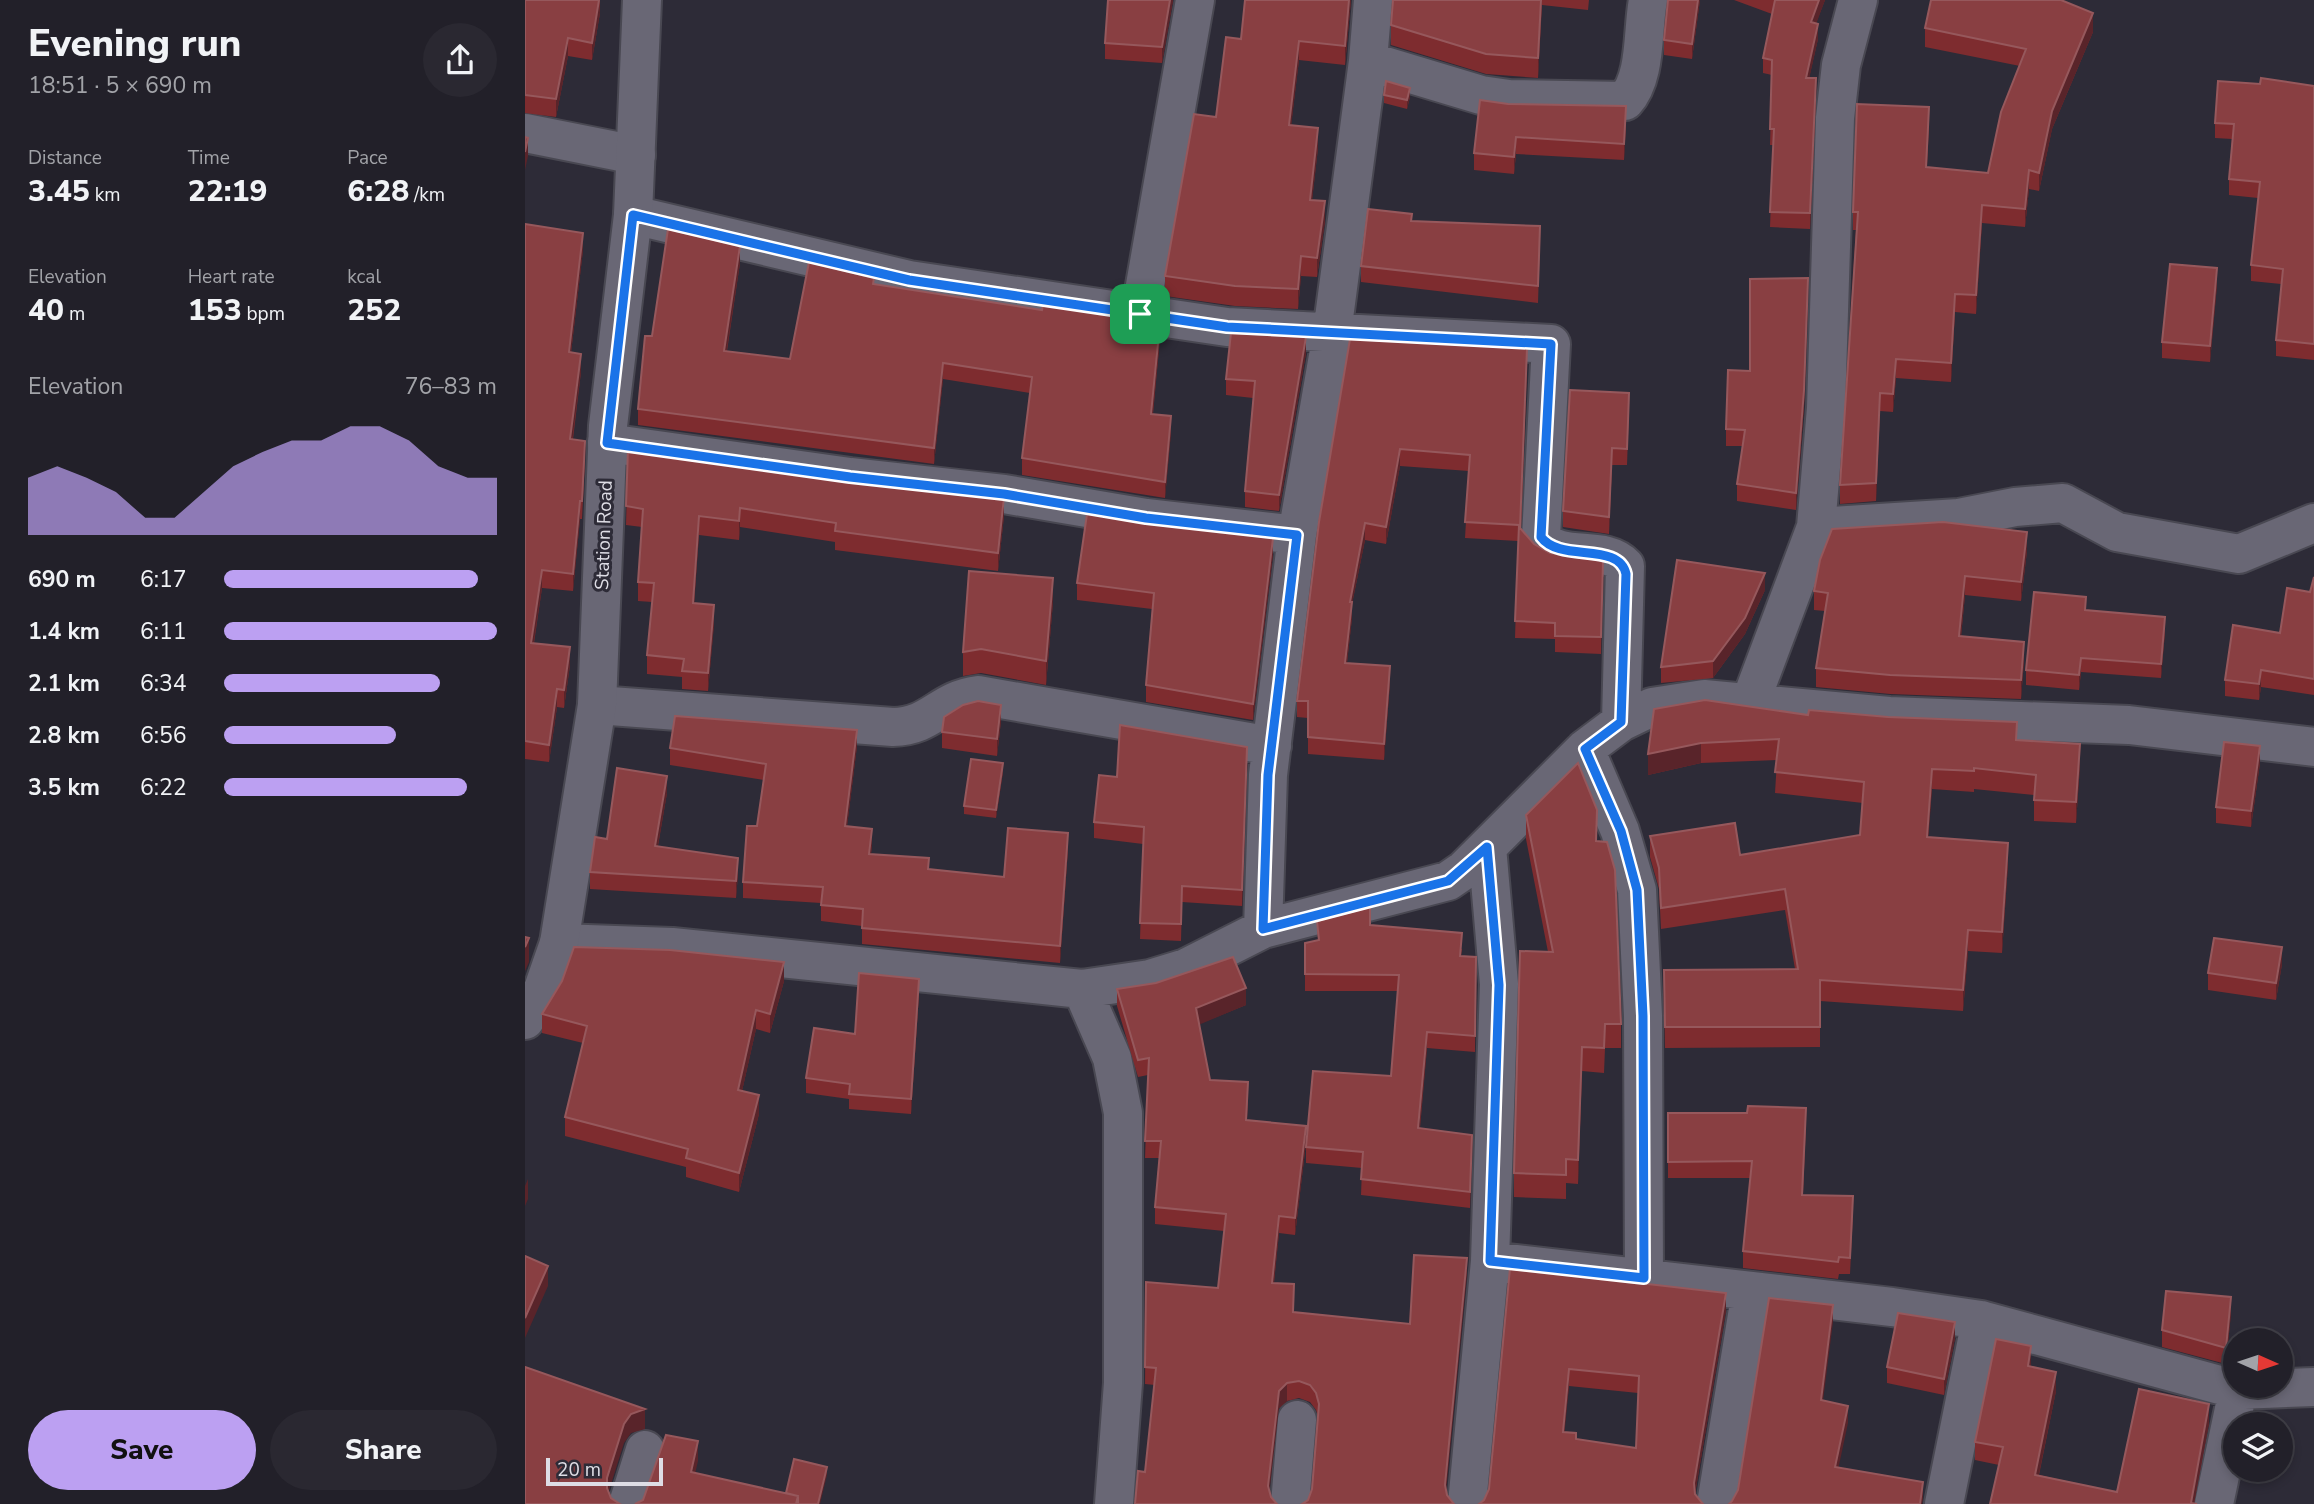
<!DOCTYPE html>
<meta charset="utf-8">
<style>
body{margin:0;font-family:"Nunito Sans",sans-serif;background:#2a2831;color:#f1f3f6;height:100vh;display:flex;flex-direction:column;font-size:26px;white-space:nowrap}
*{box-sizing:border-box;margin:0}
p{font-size:23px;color:#a2a3a8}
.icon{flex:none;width:38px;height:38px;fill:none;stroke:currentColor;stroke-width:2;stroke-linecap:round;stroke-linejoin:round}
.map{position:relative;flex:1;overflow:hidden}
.details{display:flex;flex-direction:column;background:#222029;width:525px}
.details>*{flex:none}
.needle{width:46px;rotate:93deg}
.fabs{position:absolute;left:1698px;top:1328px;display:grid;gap:14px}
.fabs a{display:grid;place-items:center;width:70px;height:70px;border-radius:50%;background:#222029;box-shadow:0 4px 10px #0003,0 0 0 2px #3f3e46;font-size:35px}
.scale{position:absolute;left:21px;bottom:18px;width:117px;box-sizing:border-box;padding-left:7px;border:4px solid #dedde5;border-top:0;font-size:19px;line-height:24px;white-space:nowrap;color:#dedde5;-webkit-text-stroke:5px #2d2b37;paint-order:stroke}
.pin{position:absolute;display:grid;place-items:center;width:60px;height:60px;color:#fff;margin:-30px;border-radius:14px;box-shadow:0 4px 10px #0006}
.round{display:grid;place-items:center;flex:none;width:74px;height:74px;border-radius:37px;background:#2a2831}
.headline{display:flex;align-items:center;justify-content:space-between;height:119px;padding:0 28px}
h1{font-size:38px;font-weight:800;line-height:52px}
.metrics{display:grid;grid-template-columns:repeat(3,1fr);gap:10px;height:119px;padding:7px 28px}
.metrics div{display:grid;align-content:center}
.metrics b{font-size:30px;font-weight:800}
.metrics small{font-size:19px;font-weight:400}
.metrics p{font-size:19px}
.chart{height:196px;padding:14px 28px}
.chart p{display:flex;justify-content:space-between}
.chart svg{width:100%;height:126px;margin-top:7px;fill:#bca0f2;opacity:.7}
.primary-button{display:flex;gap:14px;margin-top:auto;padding:14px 28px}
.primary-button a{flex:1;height:80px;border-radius:42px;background:#bca0f2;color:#111;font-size:28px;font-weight:800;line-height:80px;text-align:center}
.primary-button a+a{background:#2a2831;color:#f1f3f6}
ul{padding:0 28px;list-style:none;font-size:23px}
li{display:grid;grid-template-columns:112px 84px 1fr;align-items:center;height:52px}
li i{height:18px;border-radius:9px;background:#bca0f2}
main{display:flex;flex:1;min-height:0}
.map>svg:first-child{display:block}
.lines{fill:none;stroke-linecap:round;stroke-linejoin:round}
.minor-casing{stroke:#494852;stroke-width:42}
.secondary-casing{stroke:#494852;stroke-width:42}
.minor{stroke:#696775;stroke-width:38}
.secondary{stroke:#696775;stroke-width:38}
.wall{fill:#7e2c2f;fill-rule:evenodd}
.shaded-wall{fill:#59242a}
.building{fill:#893f42;stroke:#96585c;stroke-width:2;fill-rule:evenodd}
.route-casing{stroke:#fff;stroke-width:14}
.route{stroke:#1a73e8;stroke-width:9}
.labels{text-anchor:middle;stroke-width:6;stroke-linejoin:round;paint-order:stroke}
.street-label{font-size:19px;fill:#dedde5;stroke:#2d2b37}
</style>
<main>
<section class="details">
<div class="headline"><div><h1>Evening run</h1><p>18:51 · 5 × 690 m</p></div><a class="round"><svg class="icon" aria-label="share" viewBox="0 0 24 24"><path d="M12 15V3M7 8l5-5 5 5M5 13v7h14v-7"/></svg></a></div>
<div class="metrics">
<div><p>Distance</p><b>3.45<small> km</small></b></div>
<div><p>Time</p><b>22:19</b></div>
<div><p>Pace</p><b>6:28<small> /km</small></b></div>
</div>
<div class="metrics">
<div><p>Elevation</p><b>40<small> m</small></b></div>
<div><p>Heart rate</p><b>153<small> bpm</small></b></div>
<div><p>kcal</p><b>252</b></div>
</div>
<div class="chart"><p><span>Elevation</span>76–83 m</p>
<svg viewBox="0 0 160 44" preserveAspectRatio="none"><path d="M0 44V24L10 20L20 24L30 29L40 38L50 38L60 29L70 20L80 15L90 11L100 11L110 6L120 6L130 11L140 20L150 24L160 24V44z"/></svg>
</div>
<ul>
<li><b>690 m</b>6:17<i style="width:93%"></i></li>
<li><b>1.4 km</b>6:11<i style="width:100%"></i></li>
<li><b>2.1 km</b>6:34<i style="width:79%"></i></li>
<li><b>2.8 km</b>6:56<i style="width:63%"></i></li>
<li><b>3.5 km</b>6:22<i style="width:89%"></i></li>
</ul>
<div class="primary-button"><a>Save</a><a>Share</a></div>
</section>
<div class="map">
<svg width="1789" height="1504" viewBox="0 0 1789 1504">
<rect width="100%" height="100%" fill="#2d2b37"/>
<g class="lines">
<!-- minor casing -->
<g class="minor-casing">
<path id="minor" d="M843,61L848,0
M0,133L111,155
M108,215L384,280L702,327L1026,344L1016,537C1034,563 1079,543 1100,566L1096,722
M615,314L670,0
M82,443L325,477L479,494L621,518L772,535L743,775L738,929
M1291,527L1434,518L1490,507L1538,503L1592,532L1714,554L1789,523
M772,535L807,333L843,61L956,95L984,99L1100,101C1122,77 1117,31 1123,0
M1225,703L1291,527L1301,408L1310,118L1316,65L1333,0
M72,705L368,727C408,726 414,700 453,695L747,746
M1060,749L1095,831L1112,890L1118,1016L1119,1278
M34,943L147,947L557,989L625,979L661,968L738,929L923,881L939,870L1060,749L1096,722L1127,707L1179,699L1364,716L1604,725L1789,747
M557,989L587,1058L598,1113V1383L589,1504
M965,1261L1367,1307L1456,1320L1713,1390L1789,1387
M103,1504L120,1450
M765,1504L772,1420
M942,1504L965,1261L974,984L962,847
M1191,1504L1226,1291
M1419,1504L1456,1320
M1689,1504L1713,1390"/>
</g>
<!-- secondary casing -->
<g class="secondary-casing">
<path id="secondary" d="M0,1020L18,989L34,943L72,705L83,426L108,215L117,0"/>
</g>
<!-- minor -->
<use href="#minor" class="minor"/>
<!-- secondary -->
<use href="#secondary" class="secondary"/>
</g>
<!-- wall -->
<path class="wall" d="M0,0H75V13L67,60L43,56L31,117L0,113Z
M648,0L637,63L580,59V43Z
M826,0L820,65L774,60L766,125L793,148L787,200L800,221L792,277L776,276L773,309L710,306L640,296V276L716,39Z
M868,0H1064L1063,10L1017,5L1013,78L961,74L866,45V25Z
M1175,0L1167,59L1139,55V40Z
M1209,0H1300L1291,23L1293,39L1284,78L1291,94L1285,229L1245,227L1248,145H1245L1247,75L1238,73V58L1247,14Z
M1400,28L1568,32L1527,129L1514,191L1504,189L1500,227L1457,223L1451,314L1430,312L1426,382L1371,378L1368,412L1355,411L1351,501L1315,504V485L1331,230H1328V212L1404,125L1402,167L1463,173L1495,66L1400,47Z
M1735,84L1789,86V360L1751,356V340L1756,284L1726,281V265L1733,198L1704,195V179L1707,139L1690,138V123Z
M859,95L885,97L882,109L859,103Z
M955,100L1101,123L1099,160L991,154L989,174L949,170V153Z
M887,221L1015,242L1013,303L836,282V266Z
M0,224L58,250L46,353L56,372L48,439L60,459L57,519H55L48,591L17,588L9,643L45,665L39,708L32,707L24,762L0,759Z
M215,263L202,351L265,359L349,284L635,339L628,414L646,432L640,498L497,475V458L505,393L418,379L409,464L113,425V409L127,336Z
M1692,285L1685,362L1637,358V342Z
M1283,295L1279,407L1271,510L1212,501V484L1218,446H1201V429L1225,371Z
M825,339L1002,365L996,529L1009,544L1025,553L1078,561L1076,654L1030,652V639L990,638L993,541L940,538L944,471L875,466L861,544L840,540L827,604V618L822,663L865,683L859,760L783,754V718L772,717V701Z
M781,353L754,511L720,507V491L728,398L701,395V379Z
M1104,409L1102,465H1087L1084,534L1038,527V511Z
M103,449L479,516L473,571L310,550V542L215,527L214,540L174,535L169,603L189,624L183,691L157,689V677L122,674V655L127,602L113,601V582L117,527L101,525Z
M1502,551L1496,601L1440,595L1436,637L1499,661L1496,699L1365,694L1291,687V668L1300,611L1289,610V591Z
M748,554L728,720L621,702V685L627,609L552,600V583Z
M1789,577V695L1736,687L1734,700L1700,696V680L1755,633L1785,592Z
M1240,590L1220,634L1188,678L1136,683V667Z
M528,602L521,685L456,673L438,676V652Z
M1561,610L1640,632L1636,678L1556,672L1554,690L1501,685V670Z
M1283,715L1492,740L1555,765L1551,823L1509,821V795L1449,789V792L1407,789L1403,837L1483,864L1477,953L1443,951L1438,1011L1295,1001V1047L1140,1048L1139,990L1270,969L1260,910L1136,929L1134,889L1125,857V836L1215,855L1335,835L1338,803L1250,793L1252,760L1176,763L1123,775V754Z
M476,721L472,756L417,748V732Z
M332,746L322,826L347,845L346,854L404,869L479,877L543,849L535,963L337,944V926L296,921V903L218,898V882L232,826L239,780L145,765V748Z
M1735,763L1726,827L1691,823V807Z
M722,764L717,906L657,902L656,941L615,939L618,844L569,838V822L592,777Z
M478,772L471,818L439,814V806Z
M142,793L133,846L213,874L211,898L65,889V872L82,839Z
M1001,815L1072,841L1096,1024V1048H1080L1079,1073L1057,1071L1053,1184L1041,1183V1199L989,1197V1173L1023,952L1001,839Z
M792,921L845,925L937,949L936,956L951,957L950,1052L902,1048L895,1128L947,1152L945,1208L836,1195L837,1168L781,1163V1147L866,1076L873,991H780V943L793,941Z
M1757,964L1751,1000L1683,990V973Z
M259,981L245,1033L231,1029L217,1091L234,1114L214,1192L161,1177V1167L40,1136V1117L58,1043L17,1033V1014Z
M592,989L721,1005L674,1024L685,1080L723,1099L722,1120L781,1143L770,1235L754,1233L749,1283L769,1313L885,1324L942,1275L783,1500L787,1489L793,1416L791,1410L785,1402L774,1398L762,1401L754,1408L620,1472L630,1385L620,1384L621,1282L693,1288L699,1231L630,1224V1207L634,1158H620L623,1075L613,1077L592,1006Z
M394,994L386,1114L324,1109V1099L281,1093V1078L330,1034Z
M1143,1113L1281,1124L1278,1195L1328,1213L1325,1274H1314L1313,1279L1218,1268V1251L1226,1178H1143Z
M985,1268L1201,1310L1170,1494L1177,1503L959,1500L964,1489ZM1044,1386L1113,1393L1111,1448L1051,1439L1039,1432Z
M1706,1313L1701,1364L1637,1347V1330Z
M1430,1338L1419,1395L1362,1383V1367Z
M1506,1367L1531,1391L1514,1475L1592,1492L1684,1423L1669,1503L1465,1504L1474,1465L1450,1460V1442Z"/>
<!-- shaded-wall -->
<path class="shaded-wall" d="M74,0L75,13L67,60V43Z
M645,0H648L637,63V47Z
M824,0H826L820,65V46Z
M1016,0H1017L1013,78V58Z
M1173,0H1175L1167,59V44Z
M1294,0H1300L1286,38V22Z
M1568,13V32L1527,129L1514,191V173L1527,111Z
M1293,24V39L1281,93V78Z
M43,38V56L31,117V99Z
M774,41V60L764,145V125Z
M1291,78V94L1285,229V213Z
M885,88V97L882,109V100Z
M1101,106V123L1099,160V144Z
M793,128V148L785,220V200Z
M991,137V154L989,174V157Z
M3,138V156L0,170V152Z
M1504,170V189L1500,227V209Z
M800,201V221L792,277V258Z
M1457,205V223L1451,314V295Z
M58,233V250L44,370V352Z
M215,246V263L199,368V351Z
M776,256V276L773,309V289Z
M1692,268V285L1685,362V346Z
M1430,294V312L1426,382V363Z
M1283,295L1279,407L1271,510V493Z
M635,323V339L626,430V414Z
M781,337V353L754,511V495Z
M1002,348V365L995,544V528Z
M56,354V372L45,457V439Z
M1371,359V378L1368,412V394Z
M418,363V379L409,464V448Z
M1355,393V411L1351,501V483Z
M646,416V432L640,498V482Z
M1087,448V465L1084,534V517Z
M875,449V466L861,544V527Z
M479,497V516L473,571V553Z
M55,501V519L48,591V574Z
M215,508V527L214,540V521Z
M174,516V535L168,622V603Z
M840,523V540L827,604V618L820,679V663L825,602Z
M1502,532V551L1496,601V582Z
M748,538V554L728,720V704Z
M17,570V588L6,660V643Z
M1240,573V590L1220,634L1188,678V661Z
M1440,576V595L1434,655V636Z
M528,578V602L521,685V661Z
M189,605V624L183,691V673Z
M1640,617V632L1636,678V664Z
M1499,642V661L1496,699V680Z
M45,647V665L39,708V690Z
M1556,658V672L1554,690V675Z
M865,666V683L859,760V744Z
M1736,670V687L1734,700V684Z
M32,689V707L24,762V745Z
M476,705V721L472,756V739Z
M332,730V746L320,843V826Z
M1176,743V763L1123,775V754Z
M1555,744V765L1551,823V802Z
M1735,746V763L1726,827V811Z
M722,747V764L717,906V890Z
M478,763V772L471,818V810Z
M1407,769V789L1402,858V837Z
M142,776V793L130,862V846Z
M347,829V845L344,870V854Z
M543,833V849L535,963V946Z
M1483,843V864L1477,953V932Z
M213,858V874L211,898V881Z
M1443,930V951L1438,1011V990Z
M4,938V962L0,971V947Z
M1757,947V964L1751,1000V983Z
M259,962V981L245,1033V1014Z
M394,979V994L386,1114V1099Z
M721,988V1005L671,1026V1008Z
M231,1010V1029L213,1109V1090Z
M902,1032V1048L893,1145V1128Z
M1057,1047V1071L1053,1184V1160Z
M234,1095V1114L214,1192V1173Z
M781,1126V1143L770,1235V1218Z
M3,1179V1199L0,1206V1186Z
M754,1216V1233L747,1300V1283Z
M942,1258V1275L920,1502V1485Z
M23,1266V1286L0,1338V1318Z
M1201,1293V1310L1169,1500V1483Z
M1706,1297V1313L1701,1364V1348Z
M1308,1305V1322L1296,1417V1400Z
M1430,1322V1338L1419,1395V1379Z
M1506,1346V1365L1503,1385V1366Z
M1044,1369V1386L1038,1449V1432Z
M1531,1372V1391L1510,1493V1475Z
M762,1383V1401L754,1408L743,1503V1486L754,1391Z
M1684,1404V1423L1669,1504H1666Z
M1323,1406V1423L1310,1484V1467Z
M120,1409V1429L106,1433L99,1443L82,1497V1504V1478L99,1424L106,1414Z
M173,1441V1461L166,1492V1472Z
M302,1467V1475L295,1504H293Z
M1398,1482V1499L1397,1504H1395Z"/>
<!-- building -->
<path class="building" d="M0,0H74L67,43L43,38L31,99L0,95Z
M583,0H645L637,47L580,43Z
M720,0H824L820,46L774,41L764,125L793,128L785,200L800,201L792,258L776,256L773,289L710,286L640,276L669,114L691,117L701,37L716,39Z
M868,0H1016L1013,58L961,54L866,25Z
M1143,0H1173L1167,44L1139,40Z
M1250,0H1294L1286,22L1293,24L1281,78H1291L1285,213L1245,212L1249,129H1245L1247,60L1238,58Z
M1406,0H1536L1568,13L1527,111L1514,173L1504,170L1500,209L1457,205L1451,295L1430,294L1426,363L1371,359L1368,394L1355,393L1351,483L1315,485L1333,212H1328L1332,104L1404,107L1401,167L1463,173L1476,112L1501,49L1400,28Z
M1736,78L1789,86V344L1751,340L1758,269L1726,265L1735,182L1704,179L1709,124L1690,123L1693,81L1735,84Z
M861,81L885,88L882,100L859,95Z
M955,100L983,104L1101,106L1099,144L991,137L989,157L949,153Z
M0,137L3,138L0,152Z
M843,209L887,214L886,221L1015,226L1013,286L836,266Z
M0,224L58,233L44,352L56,354L45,439L60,441L57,501H55L48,574L17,570L6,643L45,647L39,690L32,689L24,745L0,741Z
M143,229L215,246L199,351L265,359L284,262L349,278L348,284L517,310L518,305L635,323L626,414L646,416L640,482L497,458L507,377L418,363L409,448L113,409L120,336H127Z
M1645,264L1692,268L1685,346L1637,342Z
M1283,278L1279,390L1271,493L1212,484L1220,430L1201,429L1203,370L1225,371V279Z
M706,333L781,337L754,495L720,491L730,381L701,379Z
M825,339L1002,348L995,528L1009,544L1025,553L1078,561L1076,637L1030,636V623L990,621L994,525L940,522L945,455L875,449L861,527L840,523L825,602H827L820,663L865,666L859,744L783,737V701H772L794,522Z
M1045,390L1104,393L1102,449L1087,448L1084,517L1038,511Z
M103,449L323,480L479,497L473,553L310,531L311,523L215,508L214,521L174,516L168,603L189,605L183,673L157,671L159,659L122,655L129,583L113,582L118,509L101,506Z
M562,514L748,538L728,704L621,685L629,593L552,583Z
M1418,522L1502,532L1496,582L1440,576L1434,636L1499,642L1496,680L1365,675L1291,668L1303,593L1289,591L1295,560L1307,529Z
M1152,560L1240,573L1220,618L1188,661L1136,667Z
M444,571L528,578L521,661L456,649L438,652Z
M1789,577V679L1736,670L1734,684L1700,680L1708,625L1755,633L1762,588L1785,592Z
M1509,592L1561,597L1560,610L1640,617L1636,664L1556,658L1554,675L1501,670Z
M1180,700L1283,715L1284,710L1363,717L1492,722L1491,740L1555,744L1551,802L1509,800L1511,775L1449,768V771L1407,769L1402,837L1483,843L1477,932L1443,930L1438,990L1295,980V1027H1140L1139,970L1273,969L1260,889L1136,908L1134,868L1125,836L1210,823L1215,855L1335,835L1339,782L1250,772L1254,739L1176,743L1123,754L1129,709Z
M453,701L476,705L472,739L417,732L419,717L438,705Z
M150,716L332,730L320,826L347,829L344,854L404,858L403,869L479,877L483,828L543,833L535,946L337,928L338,909L296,905L298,887L218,882L222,826H232L241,764L145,748Z
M595,725L722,747L717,890L657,886L656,924L615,923L619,827L569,822L574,775L592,777Z
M1699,742L1735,746L1726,811L1691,807Z
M446,759L478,763L471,810L439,806Z
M1053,763L1072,810L1071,841L1082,842L1090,870L1096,1024H1080L1079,1048L1057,1047L1053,1160L1041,1159V1175L989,1173L995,951L1028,952L1001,815Z
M92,768L142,776L130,846L213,858L211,881L65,872L70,837L82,839Z
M845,907V925L937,933L935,956L951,957L950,1036L902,1032L893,1128L947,1135L945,1192L836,1179L838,1152L781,1147L788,1071L866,1076L874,975L780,974V943L794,940L792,921Z
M0,937L4,938L0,947Z
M1689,938L1757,947L1751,983L1683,973Z
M49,947L145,950L259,962L245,1014L231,1010L213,1090L234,1095L214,1173L161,1158L163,1149L40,1117L62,1026L17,1014L37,981Z
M708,957L721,988L671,1008L685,1080L723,1082L721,1120L781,1126L770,1218L754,1216L747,1283L769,1284L768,1312L885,1324L889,1255L942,1258L920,1485L922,1495L929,1504H777L783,1500L787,1489L794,1404L791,1393L785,1385L774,1381L762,1383L754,1391L743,1486L746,1497L752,1504H610L613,1471L620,1472L631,1368L620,1367L621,1282L693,1288L701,1214L630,1207L636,1141H620L624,1058L613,1060L592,989L631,983Z
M334,973L394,979L386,1099L324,1094L325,1084L281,1078L289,1028L330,1034Z
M1223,1106L1281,1108L1277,1195L1328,1196L1325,1258L1314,1257L1313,1262L1218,1251L1227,1161L1143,1162V1113H1222Z
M0,1256L23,1266L0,1318Z
M985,1268L1201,1293L1169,1483L1170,1494L1178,1504H954L959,1500L964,1489ZM1044,1369L1114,1376L1111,1448L1051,1439V1433L1038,1432Z
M1641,1291L1706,1297L1701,1348L1637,1330Z
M1244,1298L1308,1305L1296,1400L1323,1406L1310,1467L1398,1482L1395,1504H1204L1207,1501L1213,1490Z
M1373,1313L1430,1322L1419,1379L1362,1367Z
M1471,1339L1506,1346L1503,1366L1531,1372L1510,1475L1592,1492L1614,1389L1684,1404L1666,1503L1672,1504H1465L1478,1447L1450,1442Z
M0,1367L120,1409L106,1414L99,1424L82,1478V1488L86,1498L95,1504H0Z
M141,1435L173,1441L166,1472L273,1496L271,1504H110L118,1500Z
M269,1459L302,1467L293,1504H273V1496L261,1493Z"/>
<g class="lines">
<!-- route casing -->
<g class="route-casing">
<path id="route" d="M108,215L384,280L702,327L1026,344L1016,537C1035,563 1094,541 1101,574L1096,722L1060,749L1096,831L1112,890L1118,1016L1119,1278L965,1261L974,985L962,847L923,881L738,929L743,775L772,535L621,518L479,494L325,477L82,443Z"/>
</g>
<!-- route -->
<use href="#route" class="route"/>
</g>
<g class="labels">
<!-- street labels -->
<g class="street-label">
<text transform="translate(78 535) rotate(-88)" y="7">Station Road</text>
</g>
</g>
</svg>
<div class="fabs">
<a><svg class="needle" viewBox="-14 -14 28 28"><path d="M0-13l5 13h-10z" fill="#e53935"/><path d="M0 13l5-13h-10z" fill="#a2a3a8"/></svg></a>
<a><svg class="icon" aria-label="layers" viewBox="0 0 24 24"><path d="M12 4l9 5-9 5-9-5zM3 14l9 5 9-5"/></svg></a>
</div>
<div class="scale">20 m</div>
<div class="pin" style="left:615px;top:314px;background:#1e9e55"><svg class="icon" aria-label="arrive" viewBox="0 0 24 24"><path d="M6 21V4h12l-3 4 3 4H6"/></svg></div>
</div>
</main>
